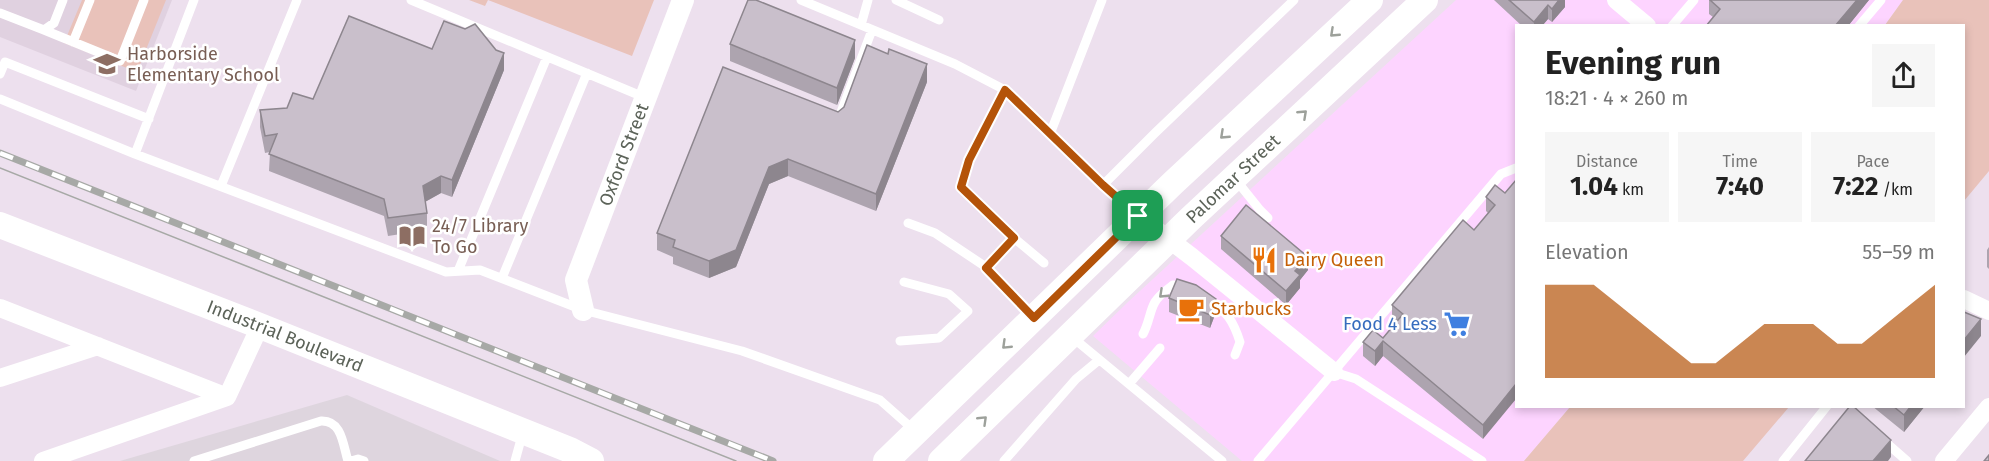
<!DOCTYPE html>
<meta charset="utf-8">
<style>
body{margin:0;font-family:"Fira Sans",sans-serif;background:#f6f6f6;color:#222;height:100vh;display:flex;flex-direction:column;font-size:22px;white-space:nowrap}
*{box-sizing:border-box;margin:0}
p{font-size:20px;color:#767676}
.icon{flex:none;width:33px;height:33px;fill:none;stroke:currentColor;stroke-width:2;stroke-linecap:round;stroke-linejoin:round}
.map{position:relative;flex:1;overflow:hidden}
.panel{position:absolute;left:1515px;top:24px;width:450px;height:384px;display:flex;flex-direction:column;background:#fff;border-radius:0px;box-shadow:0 3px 9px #0003}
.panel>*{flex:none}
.pin{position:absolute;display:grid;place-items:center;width:51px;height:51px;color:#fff;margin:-26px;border-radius:12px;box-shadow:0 3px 9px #0006}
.round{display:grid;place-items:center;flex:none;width:63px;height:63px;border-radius:0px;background:#f6f6f6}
.head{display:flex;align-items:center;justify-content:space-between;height:102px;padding:0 30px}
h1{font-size:33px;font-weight:700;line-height:45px}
.metrics{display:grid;grid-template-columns:repeat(3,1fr);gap:9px;height:102px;padding:6px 30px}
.metrics div{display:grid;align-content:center;border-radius:0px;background:#f6f6f6;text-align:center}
.metrics b{font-size:26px;font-weight:700}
.metrics small{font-size:16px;font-weight:400}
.metrics p{font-size:16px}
.chart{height:168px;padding:12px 30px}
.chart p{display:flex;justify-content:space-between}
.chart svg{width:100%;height:108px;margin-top:6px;fill:#b45309;opacity:.7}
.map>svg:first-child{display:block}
.commercial{fill:#fdd4ff}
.industrial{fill:#ded5de}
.education{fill:#e0d1e0}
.green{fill:#e9c2ba}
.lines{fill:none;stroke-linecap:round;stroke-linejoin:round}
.service{stroke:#fff;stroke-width:9}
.minor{stroke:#fff;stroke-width:18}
.tertiary{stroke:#fff;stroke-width:22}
.secondary{stroke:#fff;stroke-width:26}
.tram{stroke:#a7a9a6;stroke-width:1.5}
.rail-casing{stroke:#a7a9a6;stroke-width:7}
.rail{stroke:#fff;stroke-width:4.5;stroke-dasharray:14;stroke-linecap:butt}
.wall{fill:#ada4af}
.shaded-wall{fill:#8d868e}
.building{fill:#c9bfcb;stroke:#8d868e;stroke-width:1.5}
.oneway{stroke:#9da19b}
.route-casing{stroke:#fff;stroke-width:12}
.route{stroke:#b45309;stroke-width:8}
.labels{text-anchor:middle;stroke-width:5;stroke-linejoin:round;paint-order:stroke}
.education-label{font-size:18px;fill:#785e54;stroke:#fff;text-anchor:start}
.street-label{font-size:18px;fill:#5c6359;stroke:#fff}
.food-label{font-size:18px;fill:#c56008;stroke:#fff;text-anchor:start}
.shop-label{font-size:18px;fill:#366cbe;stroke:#fff;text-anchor:end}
</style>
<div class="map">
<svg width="1989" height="461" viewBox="0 0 1989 461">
<rect width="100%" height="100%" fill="#ede0ee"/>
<!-- commercial -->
<path class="commercial" d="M1456,0H1903L1885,25L1516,26V406L1570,407L1524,461H1242L1093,336L1128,302Z"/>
<!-- industrial -->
<path class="industrial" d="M347,395L500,461H120Z"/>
<!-- education -->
<path class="education" d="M0,0H172L136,91L0,37Z"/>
<!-- green -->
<path class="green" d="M82,0H166L137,72L64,43Z
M469,0H654L632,56L488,0L485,6Z
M1903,0H1989V171L1964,201V26L1885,25Z
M1570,407V406L1789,407L1743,461H1524Z"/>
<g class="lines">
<!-- service -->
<path class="service" d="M411,0L646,98
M801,0L955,64L1005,90
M896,0L939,20
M0,13L44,30L54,23L63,0
M861,25L868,0
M1672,26L1694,0
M1859,26L1881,0
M44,30L120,61L144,0
M73,42L90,0
M0,74L5,62L149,119
M0,99L135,154L194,0
M838,120L872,30
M1050,134L1102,0
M135,154L446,272L480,270L583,310L742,351L880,400L915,431
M1236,180L1260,210L1268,218
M1103,185L1155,133L1294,0
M221,186L297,0
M908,223L935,233L983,265L1032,316
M1014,238L961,187L969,160L1005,90L1103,185L1138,216
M986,268L1014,238L1044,263
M458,271L547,57
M502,278L587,73
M1208,299C1227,312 1233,320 1240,342L1235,355
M1143,334C1149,323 1150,310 1155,302C1160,294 1167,290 1173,285L1186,286
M1072,337L1222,461
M900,341L939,338L968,311L949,294L904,282
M1334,372L1356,379L1482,461
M1129,384L1160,348
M1883,440L1907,461
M194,461L321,421C342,420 343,445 348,461
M351,461L358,459L364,461
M515,461L523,432
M1004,461L1076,379L1099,360
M1258,461L1501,174L1516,168
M1783,461L1827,406"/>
<!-- minor -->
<path class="minor" d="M1616,0L1647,26
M1138,216L1192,257L1334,372
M1964,299L1989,311
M0,308L227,397
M0,378L98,346
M43,461L227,397L260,326
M1944,461L1989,407"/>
<!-- tertiary -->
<path class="tertiary" id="s1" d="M583,310L576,280L683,0"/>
<!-- secondary -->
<g class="secondary">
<path id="s2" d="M0,225L260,326L570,450L591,461"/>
<path d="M886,461L1173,183L1370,0"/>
<path id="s3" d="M941,461L1191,218L1425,0"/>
</g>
<!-- tram -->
<path class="tram" d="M0,168L736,461"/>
<!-- rail casing -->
<g class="rail-casing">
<path id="rail" d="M0,153L773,461"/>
</g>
<!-- rail -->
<use href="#rail" class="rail"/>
</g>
<!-- wall -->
<path class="wall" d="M1494,0H1565V7L1552,22L1548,19L1542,26H1522Z
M1709,0H1869L1848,26H1706L1713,17L1709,14Z
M730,44L855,58L837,105L730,61Z
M432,49L504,70L452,197L441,193L425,202L427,213V230L388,236L384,216L269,171L270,152L265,153L260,127V110L287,108L313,99Z
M927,82L876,211L788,176L769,184L736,267L709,278L673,264V257L657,250V233L838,112Z
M1505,193L1483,439L1383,356L1375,366L1363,356V342L1383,338L1396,322L1392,319V305L1474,230L1488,213L1486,211V197Z
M1221,236L1308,270L1300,280V288L1286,305L1221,249Z
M1989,247V269L1987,267V250Z
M1169,298L1216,312L1210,328L1169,312Z
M1872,406H1925L1904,432Z"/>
<!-- shaded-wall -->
<path class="shaded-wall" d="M1559,0H1565V7L1552,22V9Z
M1857,0H1869L1848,26H1835Z
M1548,5V19L1542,26H1534V22Z
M855,40V58L837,105V88Z
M504,53V70L452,197V180Z
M927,64V82L876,211V194Z
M788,159V176L769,184L736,267L709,278V261L769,167Z
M441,176V193L423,203V186Z
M1308,257V270L1300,280V288L1286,305V291L1295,271Z
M1216,299V312L1210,328V315Z
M1981,319V336L1964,357V340Z
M1383,341V356L1375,366V351Z
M1516,384V399L1483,439V425Z
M1911,406H1925L1904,432V415Z
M1891,440V457L1888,461H1873Z"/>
<!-- building -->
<path class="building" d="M748,0H756L855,40L837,88L730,44Z
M1509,0H1559L1552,9L1548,5L1534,22Z
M1710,0H1857L1835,26H1706L1720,9Z
M349,16L432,49L444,21L465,29L475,24L496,50L504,53L452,180L441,176L423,186L427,213L388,218L384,199L269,154L277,134L265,136L260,110L287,108L293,93L313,99Z
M867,45L888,54L889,49L927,64L876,194L788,159L769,167L736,250L709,261L673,247L675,240L657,233L723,67L838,112L844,107Z
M1516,180V384L1483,425L1383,341L1375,351L1363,342L1373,330L1383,338L1403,314L1392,305L1463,220L1474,230L1495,205L1486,197L1495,185L1505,193Z
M1246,205L1308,257L1295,271L1300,275L1286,291L1221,236Z
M1177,279L1196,285L1216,299L1210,315L1169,298Z
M1964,312L1981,319L1964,340Z
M1850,406H1853L1891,440L1873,461H1805Z
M1893,406H1911L1904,415Z
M1989,455V461H1984Z"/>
<!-- one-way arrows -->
<defs><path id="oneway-chevron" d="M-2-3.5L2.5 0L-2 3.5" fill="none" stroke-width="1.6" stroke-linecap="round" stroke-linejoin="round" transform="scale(1.5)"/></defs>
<g class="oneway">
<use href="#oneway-chevron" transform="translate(1334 33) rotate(137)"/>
<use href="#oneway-chevron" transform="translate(1303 114) rotate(-43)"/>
<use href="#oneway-chevron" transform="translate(1224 135) rotate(137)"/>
<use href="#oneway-chevron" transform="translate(1163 294) rotate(137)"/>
<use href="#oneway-chevron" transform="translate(1006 345) rotate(136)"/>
<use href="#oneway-chevron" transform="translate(983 420) rotate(-44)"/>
</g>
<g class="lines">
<!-- route casing -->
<g class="route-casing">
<path id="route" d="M1005,90L1103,185L1138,216L1034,318L986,268L1014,238L961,187L969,160Z"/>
</g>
<!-- route -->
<use href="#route" class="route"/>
</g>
<!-- icons -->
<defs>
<g id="school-bare" transform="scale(2.07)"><path d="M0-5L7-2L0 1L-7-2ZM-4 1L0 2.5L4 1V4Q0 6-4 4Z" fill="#8d6e63" stroke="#fff" stroke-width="2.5" paint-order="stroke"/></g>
<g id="library-bare" transform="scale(2.07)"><path d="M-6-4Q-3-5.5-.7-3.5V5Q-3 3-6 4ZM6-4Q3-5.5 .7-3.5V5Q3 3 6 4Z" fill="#8d6e63" stroke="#fff" stroke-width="2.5" paint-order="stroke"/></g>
<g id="restaurant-bare" transform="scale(2.07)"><path d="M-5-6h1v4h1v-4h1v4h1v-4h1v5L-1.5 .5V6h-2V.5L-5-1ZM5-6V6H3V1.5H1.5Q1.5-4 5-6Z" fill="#e8710a" stroke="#fff" stroke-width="2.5" paint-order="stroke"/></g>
<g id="cafe-bare" transform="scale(2.07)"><path d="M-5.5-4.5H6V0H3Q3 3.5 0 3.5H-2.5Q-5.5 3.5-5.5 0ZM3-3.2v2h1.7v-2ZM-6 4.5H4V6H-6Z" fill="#e8710a" stroke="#fff" stroke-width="2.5" paint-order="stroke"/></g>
<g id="supermarket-bare" transform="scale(2.07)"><path d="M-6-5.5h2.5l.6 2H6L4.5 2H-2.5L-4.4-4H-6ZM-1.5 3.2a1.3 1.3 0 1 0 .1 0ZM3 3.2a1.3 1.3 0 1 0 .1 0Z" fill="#3f7fe0" stroke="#fff" stroke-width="2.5" paint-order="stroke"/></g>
</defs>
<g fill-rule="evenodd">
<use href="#school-bare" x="107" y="64"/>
<use href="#library-bare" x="412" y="236"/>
<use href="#restaurant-bare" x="1264" y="260"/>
<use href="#cafe-bare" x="1191" y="309"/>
<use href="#supermarket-bare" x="1457" y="324"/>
</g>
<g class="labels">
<!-- education labels -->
<g class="education-label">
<text x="127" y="60">Harborside<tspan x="127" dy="21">Elementary School</tspan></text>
<text x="432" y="232">24/7 Library<tspan x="432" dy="21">To Go</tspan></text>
</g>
<!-- street labels -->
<g class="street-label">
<text dy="6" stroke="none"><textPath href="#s1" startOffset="165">Oxford Street</textPath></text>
<text dy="6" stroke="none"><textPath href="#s3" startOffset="406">Palomar Street</textPath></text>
<text dy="6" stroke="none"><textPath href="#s2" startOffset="306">Industrial Boulevard</textPath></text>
</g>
<!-- food labels -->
<g class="food-label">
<text x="1284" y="266">Dairy Queen</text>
<text x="1211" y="315">Starbucks</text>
</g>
<!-- shop labels -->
<g class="shop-label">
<text x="1437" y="330">Food 4 Less</text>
</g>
</g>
</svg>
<div class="pin" style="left:1138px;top:216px;background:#1e9e55"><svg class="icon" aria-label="arrive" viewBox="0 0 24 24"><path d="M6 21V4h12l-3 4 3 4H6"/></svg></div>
<section class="panel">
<div class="head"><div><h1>Evening run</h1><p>18:21 · 4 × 260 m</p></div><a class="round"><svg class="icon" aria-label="share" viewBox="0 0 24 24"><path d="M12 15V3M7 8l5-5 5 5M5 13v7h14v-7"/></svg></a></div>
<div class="metrics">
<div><p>Distance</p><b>1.04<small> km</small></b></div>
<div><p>Time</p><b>7:40</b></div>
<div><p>Pace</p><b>7:22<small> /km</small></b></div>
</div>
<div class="chart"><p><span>Elevation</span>55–59 m</p>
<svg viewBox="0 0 160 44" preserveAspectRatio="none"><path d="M0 44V6L10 6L20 6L30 14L40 22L50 30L60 38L70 38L80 30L90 22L100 22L110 22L120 30L130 30L140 22L150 14L160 6V44z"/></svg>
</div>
</section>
</div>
